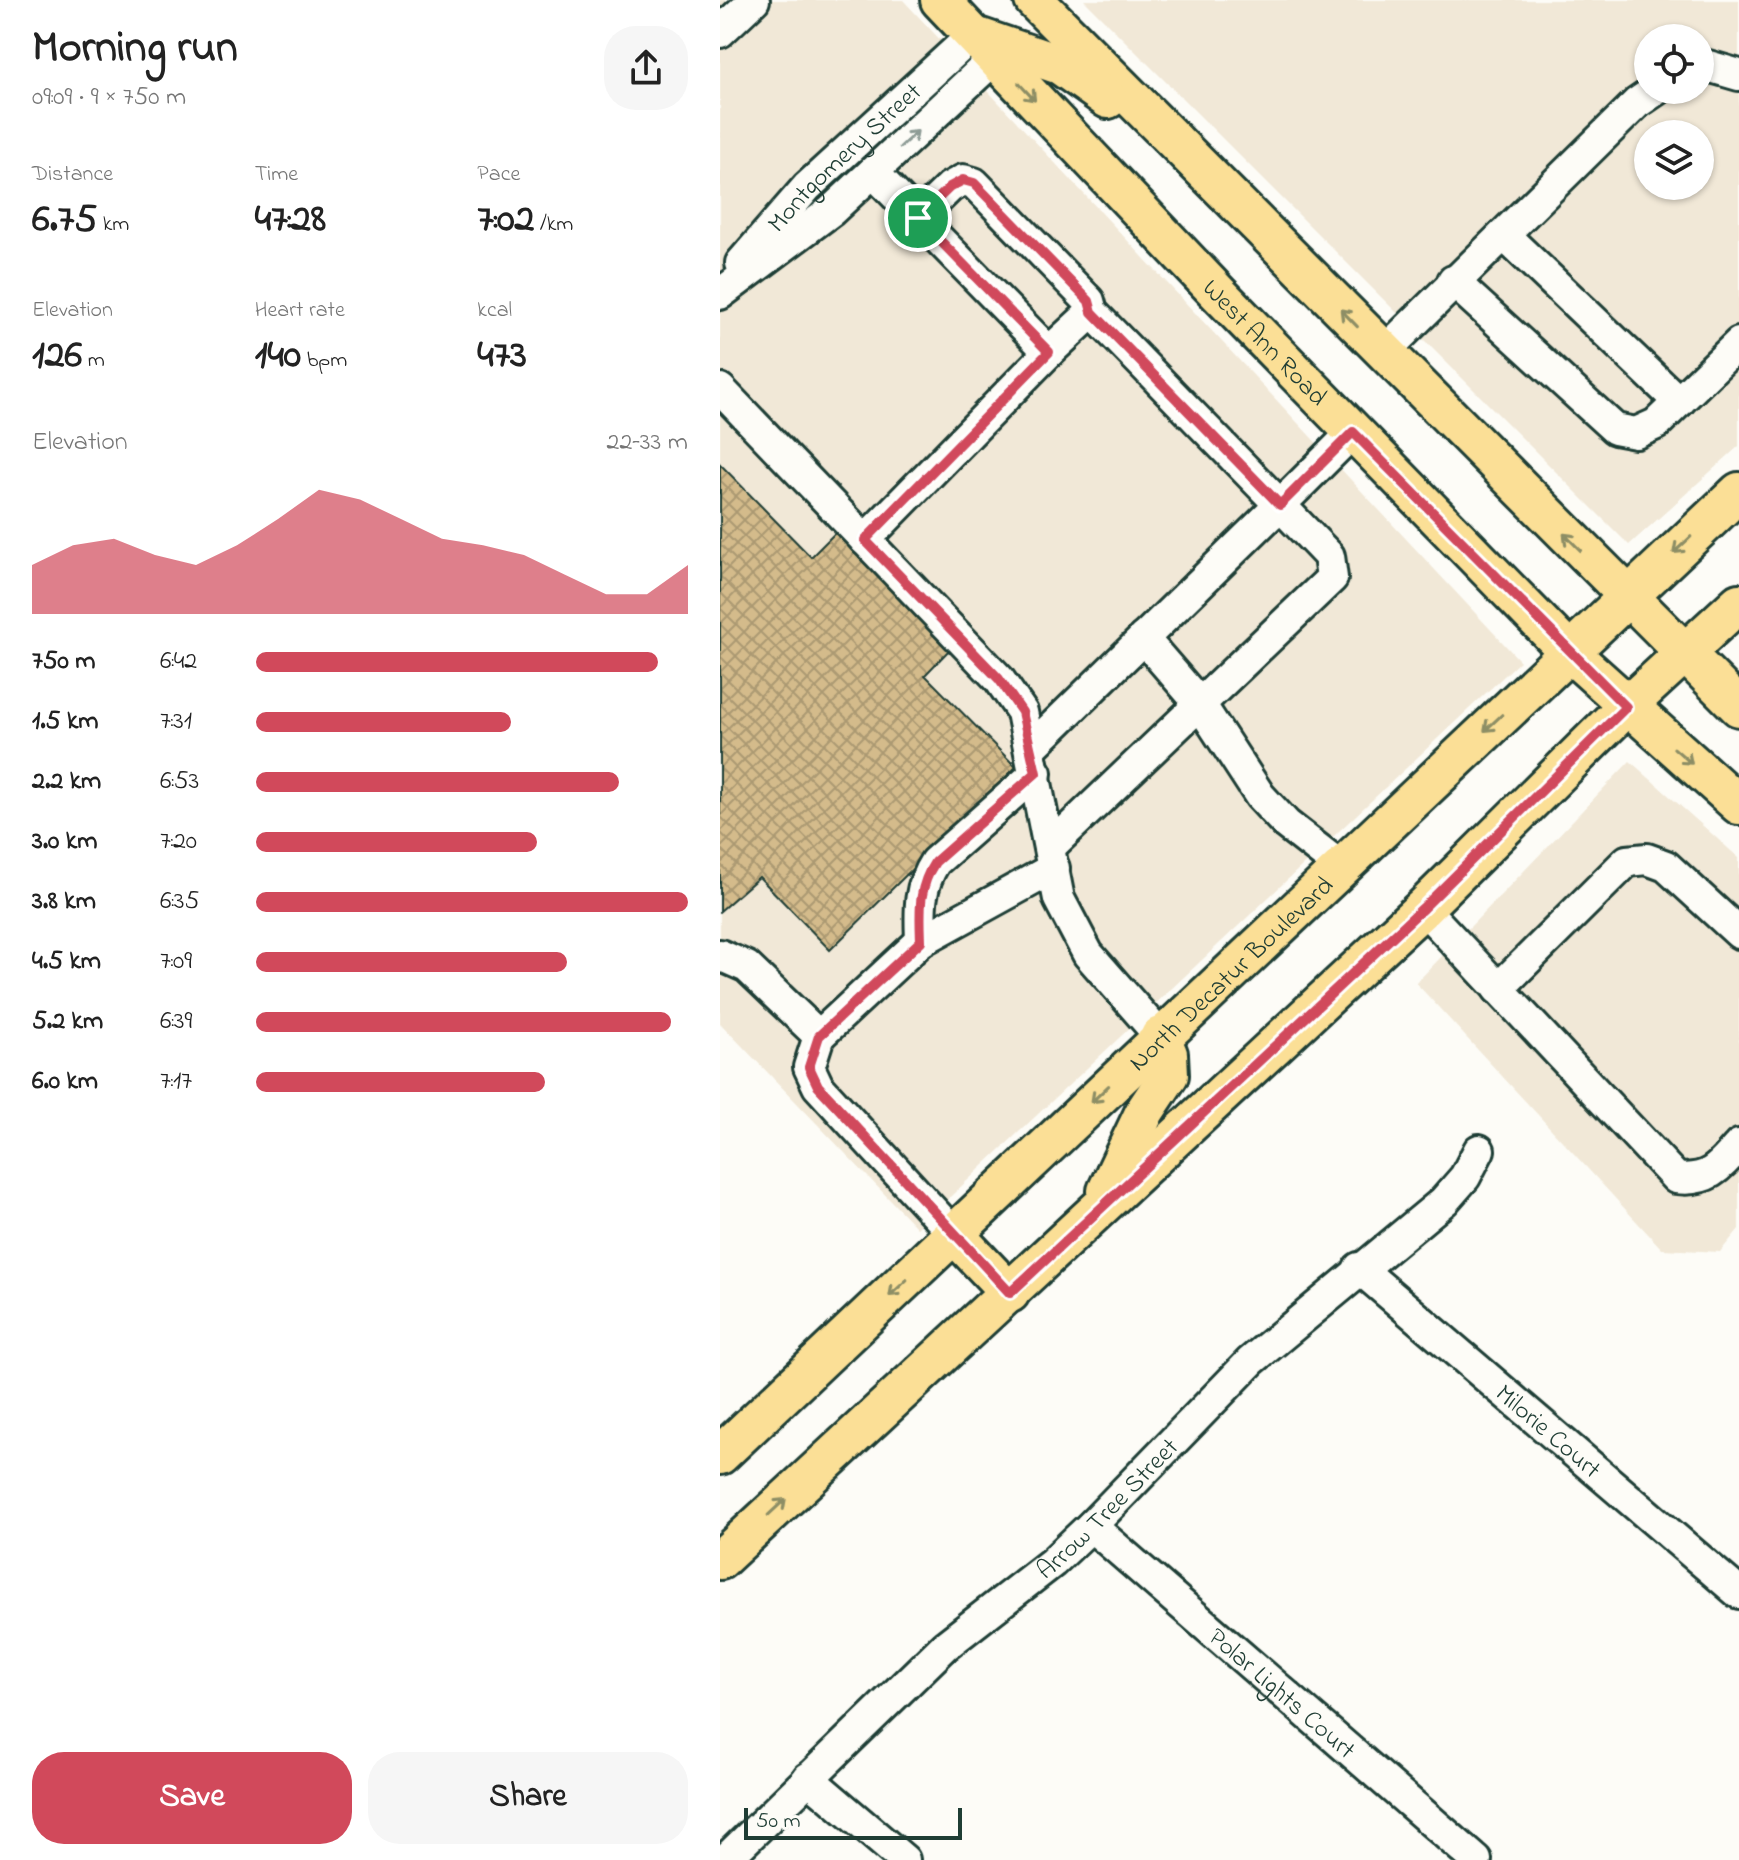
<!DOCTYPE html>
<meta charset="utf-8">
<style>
body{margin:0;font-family:"Indie Flower",sans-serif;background:#f6f6f6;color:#222;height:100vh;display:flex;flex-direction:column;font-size:30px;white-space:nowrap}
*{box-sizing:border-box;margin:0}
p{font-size:26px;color:#767676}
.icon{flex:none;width:44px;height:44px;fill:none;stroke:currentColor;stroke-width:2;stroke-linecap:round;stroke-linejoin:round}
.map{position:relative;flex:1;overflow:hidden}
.side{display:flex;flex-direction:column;background:#fff;width:720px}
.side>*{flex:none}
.fabs{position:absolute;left:914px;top:24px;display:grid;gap:16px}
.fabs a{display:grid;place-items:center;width:80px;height:80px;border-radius:50%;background:#fff;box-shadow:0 2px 6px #0004;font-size:40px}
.scale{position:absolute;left:24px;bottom:20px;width:218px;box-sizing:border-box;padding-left:8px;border:4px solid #1f3d34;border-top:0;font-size:22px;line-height:28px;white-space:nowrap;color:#1f3d34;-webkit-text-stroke:6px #fdfcf7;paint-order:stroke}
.pin{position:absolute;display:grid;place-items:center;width:68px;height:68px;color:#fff;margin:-34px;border:4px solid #fff;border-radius:50%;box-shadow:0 2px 8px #0007}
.round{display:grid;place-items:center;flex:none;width:84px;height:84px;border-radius:32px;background:#f6f6f6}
.head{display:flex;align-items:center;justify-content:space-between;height:136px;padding:0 32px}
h1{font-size:44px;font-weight:800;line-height:60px}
.stats{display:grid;grid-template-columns:repeat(3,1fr);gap:12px;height:136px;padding:8px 32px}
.stats div{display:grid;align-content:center}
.stats b{font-size:40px;font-weight:800}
.stats small{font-size:22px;font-weight:400}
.stats p{font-size:22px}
.chart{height:224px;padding:16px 32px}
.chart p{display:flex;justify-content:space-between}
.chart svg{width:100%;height:144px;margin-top:8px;fill:#d1495b;opacity:.7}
.button{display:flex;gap:16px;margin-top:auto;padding:16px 32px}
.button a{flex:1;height:92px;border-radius:32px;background:#d1495b;color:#fff;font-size:32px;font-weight:800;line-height:92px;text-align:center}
.button a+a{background:#f6f6f6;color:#222}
ul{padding:0 32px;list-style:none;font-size:26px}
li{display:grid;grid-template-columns:128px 96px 1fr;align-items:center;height:60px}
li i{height:20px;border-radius:10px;background:#d1495b}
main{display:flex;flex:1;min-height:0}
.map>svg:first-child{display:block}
.built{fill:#f1e8d7;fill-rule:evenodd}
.building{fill:url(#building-cross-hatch);stroke:#1f3d34;stroke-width:2}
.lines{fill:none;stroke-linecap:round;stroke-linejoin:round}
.minor-casing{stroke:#1f3d34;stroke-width:36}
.major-casing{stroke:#1f3d34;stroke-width:44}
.minor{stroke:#fdfcf7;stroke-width:30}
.major{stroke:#fbdf96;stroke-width:38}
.oneway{stroke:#8d8e65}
.oneway2{stroke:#8e9c96}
.route-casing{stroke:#fff;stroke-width:16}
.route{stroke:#d1495b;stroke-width:10}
.labels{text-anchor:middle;stroke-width:7;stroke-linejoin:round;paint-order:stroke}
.street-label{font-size:26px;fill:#1f3d34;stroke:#fdfcf7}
</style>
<main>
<section class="side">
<div class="head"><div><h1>Morning run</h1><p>09:09 · 9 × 750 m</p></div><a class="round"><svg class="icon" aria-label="share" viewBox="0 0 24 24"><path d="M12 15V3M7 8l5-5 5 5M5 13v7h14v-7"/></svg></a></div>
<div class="stats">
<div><p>Distance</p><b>6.75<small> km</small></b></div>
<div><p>Time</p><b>47:28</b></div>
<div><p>Pace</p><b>7:02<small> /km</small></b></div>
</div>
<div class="stats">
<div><p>Elevation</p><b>126<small> m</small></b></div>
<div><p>Heart rate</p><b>140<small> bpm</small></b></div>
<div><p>kcal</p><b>473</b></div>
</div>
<div class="chart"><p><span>Elevation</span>22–33 m</p>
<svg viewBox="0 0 160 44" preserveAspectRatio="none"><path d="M0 44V29L10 23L20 21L30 26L40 29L50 23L60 15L70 6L80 9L90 15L100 21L110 23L120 26L130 32L140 38L150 38L160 29V44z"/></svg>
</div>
<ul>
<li><b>750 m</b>6:42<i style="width:93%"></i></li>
<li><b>1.5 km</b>7:31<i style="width:59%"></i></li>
<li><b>2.2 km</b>6:53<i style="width:84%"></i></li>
<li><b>3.0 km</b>7:20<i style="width:65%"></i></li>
<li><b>3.8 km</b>6:35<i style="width:100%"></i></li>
<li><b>4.5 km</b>7:09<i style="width:72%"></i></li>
<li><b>5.2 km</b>6:39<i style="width:96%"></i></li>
<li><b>6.0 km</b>7:17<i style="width:67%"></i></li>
</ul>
<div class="button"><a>Save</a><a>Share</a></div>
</section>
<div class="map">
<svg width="1019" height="1860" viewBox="0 0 1019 1860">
<defs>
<pattern id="building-cross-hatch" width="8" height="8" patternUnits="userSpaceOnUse" patternTransform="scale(2)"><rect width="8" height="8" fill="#d4bb8b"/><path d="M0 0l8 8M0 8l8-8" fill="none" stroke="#ab9972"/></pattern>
</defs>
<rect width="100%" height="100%" fill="#fdfcf7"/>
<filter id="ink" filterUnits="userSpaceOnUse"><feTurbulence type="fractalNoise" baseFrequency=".0125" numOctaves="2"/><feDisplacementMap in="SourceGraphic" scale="16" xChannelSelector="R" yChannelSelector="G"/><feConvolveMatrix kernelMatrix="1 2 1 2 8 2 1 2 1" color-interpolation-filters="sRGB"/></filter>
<g filter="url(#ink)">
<!-- built -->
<path class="built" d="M0,0H183L800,661L197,1228L0,1023Z
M364,0H1019V446L909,545ZM928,38H980V90H928ZM928,134H980V186H928Z
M910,761L1019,858V1229L1000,1252L942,1249L696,983Z"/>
<!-- building -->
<path class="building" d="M0,464L91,557L117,531L232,647L205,675L296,767L110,950L39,877L0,911Z"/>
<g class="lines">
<!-- minor casing -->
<g class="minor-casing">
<g id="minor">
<path d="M0,32L34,0"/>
<path d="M980,69L988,66L1019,75"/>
<path d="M153,172L329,352L372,312"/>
<path d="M198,218L230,187L243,180L254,183L369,301L372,312L560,505L311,748"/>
<path d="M785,236L959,402"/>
<path id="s1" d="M21,263L87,187L253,35"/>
<path d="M733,281L895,429L916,433L936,424L1019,343"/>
<path d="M0,294L111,211L275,58"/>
<path d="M663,353L917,103L936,90"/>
<path d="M0,389L279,679L302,712L339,899L368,954L440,1036"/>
<path d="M145,540L329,352"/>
<path d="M423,638L480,704L540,796L566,824L620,866"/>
<path d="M331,846L612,578L609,556L560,505L633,432"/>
<path d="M703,908L956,1178C988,1182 999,1168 1019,1145"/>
<path d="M201,941C200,912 198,888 215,862L316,773"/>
<path d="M0,955L27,967L99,1036L89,1067L98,1086L235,1235"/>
<path d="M778,989L907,861L927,859L946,866L1019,933"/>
<path d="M99,1036L201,941L334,868"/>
<path id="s2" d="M639,1268L1019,1593"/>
<path id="s3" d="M371,1526L756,1860"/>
<path d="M88,1778L184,1860"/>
<path id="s4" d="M5,1860L225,1646L333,1562L371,1526L531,1361L724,1201L745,1177L759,1150"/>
</g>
</g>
<!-- major casing -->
<g class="major-casing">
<g id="major">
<path id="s5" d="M220,0L499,294L849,652L1019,805"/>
<path d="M314,0L1019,707"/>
<path d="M261,38L340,65L388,99"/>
<path d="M387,1191L425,1111L449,1075L448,1054L440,1036"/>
<path d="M235,1235L290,1293"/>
<path id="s6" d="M0,1455L1019,492"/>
<path d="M0,1560L703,908L906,707L1019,603"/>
</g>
</g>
<!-- minor -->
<use href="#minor" class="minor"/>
<!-- major -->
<use href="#major" class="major"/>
</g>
<!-- one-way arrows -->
<defs><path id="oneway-shaft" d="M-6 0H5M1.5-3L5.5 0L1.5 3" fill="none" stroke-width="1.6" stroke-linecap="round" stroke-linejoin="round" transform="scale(2)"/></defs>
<g class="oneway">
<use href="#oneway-shaft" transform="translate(307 92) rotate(47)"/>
<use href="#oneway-shaft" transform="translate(629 318) rotate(-134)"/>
<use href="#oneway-shaft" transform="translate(852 542) rotate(-135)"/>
<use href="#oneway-shaft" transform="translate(962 545) rotate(137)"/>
<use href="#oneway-shaft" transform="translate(773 723) rotate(137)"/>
<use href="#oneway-shaft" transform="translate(963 756) rotate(41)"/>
<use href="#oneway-shaft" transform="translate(380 1094) rotate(136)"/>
<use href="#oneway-shaft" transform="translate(178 1288) rotate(137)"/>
<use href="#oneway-shaft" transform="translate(57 1507) rotate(-43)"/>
</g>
<use class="oneway2" href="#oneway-shaft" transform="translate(189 139) rotate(-43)"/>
</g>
<g class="lines" filter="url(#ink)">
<!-- route casing -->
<g class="route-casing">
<path id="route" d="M243,180L254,183L369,301L372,312L560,505L633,432L906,707L703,908L290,1293L98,1086L89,1067L99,1036L201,941C200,911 198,888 215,862L316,773L302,712L279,679L145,540L329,352L198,218L230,187Z"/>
</g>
<!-- route -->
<use href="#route" class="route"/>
</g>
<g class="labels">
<!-- street labels -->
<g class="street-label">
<text dy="9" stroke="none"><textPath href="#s1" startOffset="148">Montgomery Street</textPath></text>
<text dy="9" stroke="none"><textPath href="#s5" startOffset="472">West Ann Road</textPath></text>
<text dy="9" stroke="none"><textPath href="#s6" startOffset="702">North Decatur Boulevard</textPath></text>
<text dy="9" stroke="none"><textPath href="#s2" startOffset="250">Milorie Court</textPath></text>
<text dy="9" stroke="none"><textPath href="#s4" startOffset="520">Arrow Tree Street</textPath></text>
<text dy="9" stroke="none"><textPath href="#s3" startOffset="254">Polar Lights Court</textPath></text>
</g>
</g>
</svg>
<div class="fabs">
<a><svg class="icon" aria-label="locate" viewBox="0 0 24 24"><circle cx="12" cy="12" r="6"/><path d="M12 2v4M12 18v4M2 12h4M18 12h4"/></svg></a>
<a><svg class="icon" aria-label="layers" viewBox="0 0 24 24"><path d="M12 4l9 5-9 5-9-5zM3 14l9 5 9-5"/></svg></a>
</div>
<div class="scale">50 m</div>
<div class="pin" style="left:198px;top:218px;background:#1e9e55"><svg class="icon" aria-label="arrive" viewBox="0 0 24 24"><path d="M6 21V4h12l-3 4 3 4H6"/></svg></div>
</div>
</main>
